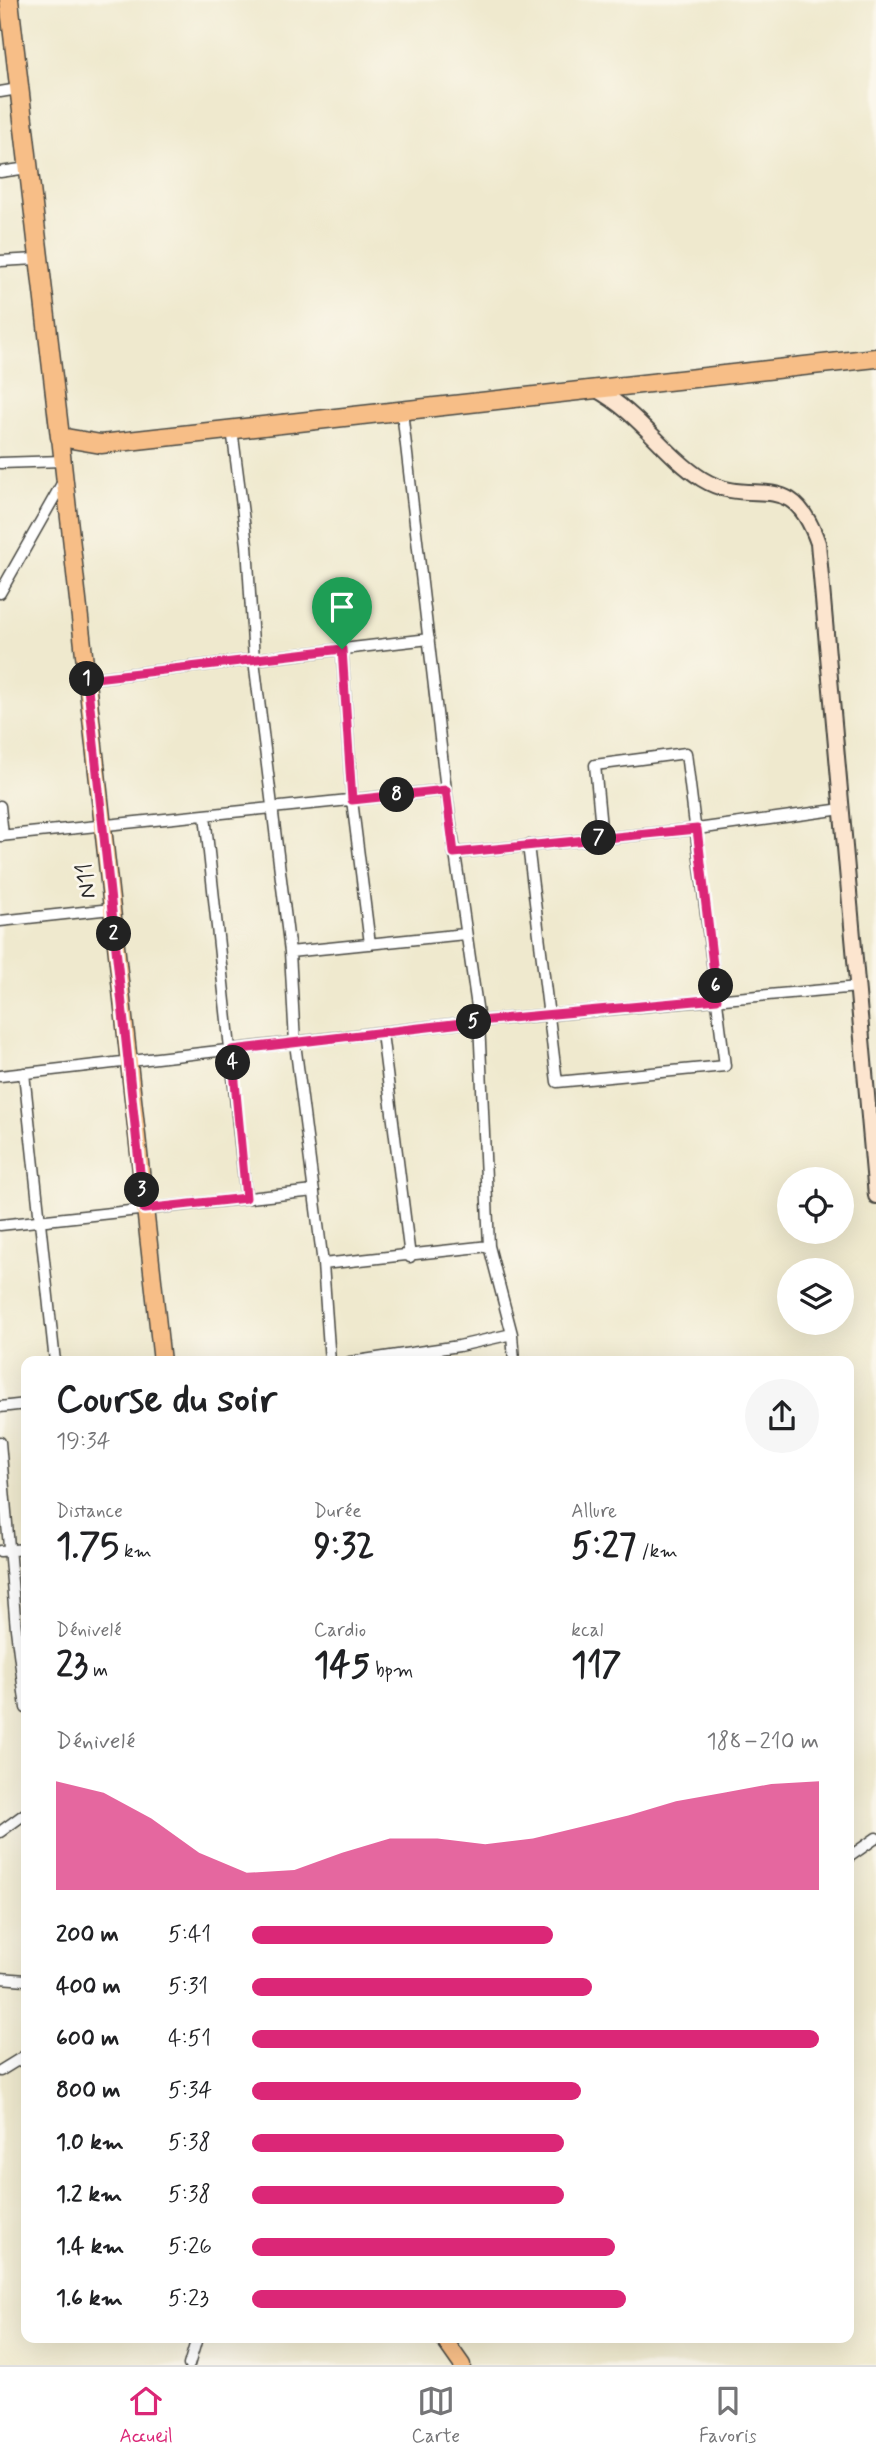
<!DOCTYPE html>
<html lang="fr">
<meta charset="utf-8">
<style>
body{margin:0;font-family:Mynerve,sans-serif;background:#f6f6f6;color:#202124;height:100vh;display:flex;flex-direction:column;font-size:26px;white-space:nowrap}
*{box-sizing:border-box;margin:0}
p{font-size:23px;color:#757577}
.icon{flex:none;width:38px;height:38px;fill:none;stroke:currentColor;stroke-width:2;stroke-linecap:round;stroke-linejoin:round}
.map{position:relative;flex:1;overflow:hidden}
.side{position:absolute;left:21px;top:1356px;width:833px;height:987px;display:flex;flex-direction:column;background:#fff;border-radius:14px;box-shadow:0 7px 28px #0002}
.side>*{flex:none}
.controls{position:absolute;left:777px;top:1167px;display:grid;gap:14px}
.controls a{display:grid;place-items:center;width:77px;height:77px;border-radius:50%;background:#fff;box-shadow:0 7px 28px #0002;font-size:35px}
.pin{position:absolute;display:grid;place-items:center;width:60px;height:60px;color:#fff;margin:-72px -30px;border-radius:50% 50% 50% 0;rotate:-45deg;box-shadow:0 0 7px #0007}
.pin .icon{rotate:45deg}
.km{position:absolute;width:35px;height:35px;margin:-18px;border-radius:50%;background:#222;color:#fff;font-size:19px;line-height:35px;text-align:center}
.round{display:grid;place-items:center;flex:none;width:74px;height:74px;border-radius:37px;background:#f6f6f6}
.overview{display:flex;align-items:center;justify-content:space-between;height:119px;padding:0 35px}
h1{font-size:38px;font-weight:700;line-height:52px}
.stats{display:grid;grid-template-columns:repeat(3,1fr);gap:10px;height:119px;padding:7px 35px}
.stats div{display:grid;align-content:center}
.stats b{font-size:35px;font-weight:700}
.stats small{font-size:19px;font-weight:400}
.stats p{font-size:19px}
.chart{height:196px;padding:14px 35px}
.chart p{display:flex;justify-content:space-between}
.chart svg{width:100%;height:126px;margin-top:7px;fill:#db2777;opacity:.7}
ul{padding:0 35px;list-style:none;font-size:23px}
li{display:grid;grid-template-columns:112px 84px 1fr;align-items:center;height:52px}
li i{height:18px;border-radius:9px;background:#db2777}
.menu{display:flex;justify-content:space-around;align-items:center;height:98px;border-top:2px solid #e0e0e0;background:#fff;font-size:19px;color:#757577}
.menu a{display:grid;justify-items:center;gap:4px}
.menu .on{color:#db2777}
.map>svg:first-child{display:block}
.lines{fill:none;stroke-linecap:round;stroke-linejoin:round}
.street-casing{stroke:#484843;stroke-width:13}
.secondary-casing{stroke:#484843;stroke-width:18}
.primary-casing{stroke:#484843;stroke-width:19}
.highway-casing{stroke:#484843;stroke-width:21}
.street{stroke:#fff;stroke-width:10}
.secondary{stroke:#fce5cf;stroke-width:14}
.primary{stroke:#f7be87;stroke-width:16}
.highway{stroke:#f7be87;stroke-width:18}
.route-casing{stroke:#fff;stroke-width:14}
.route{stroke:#db2777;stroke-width:9}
.labels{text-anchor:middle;stroke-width:5;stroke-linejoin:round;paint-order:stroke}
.street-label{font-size:23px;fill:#2b2b2b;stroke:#fbf7ec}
</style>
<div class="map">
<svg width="876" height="2365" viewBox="0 0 876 2365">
<rect width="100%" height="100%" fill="#fbf7ec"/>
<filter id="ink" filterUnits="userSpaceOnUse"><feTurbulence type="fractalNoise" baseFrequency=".0143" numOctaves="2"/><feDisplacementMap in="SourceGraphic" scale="14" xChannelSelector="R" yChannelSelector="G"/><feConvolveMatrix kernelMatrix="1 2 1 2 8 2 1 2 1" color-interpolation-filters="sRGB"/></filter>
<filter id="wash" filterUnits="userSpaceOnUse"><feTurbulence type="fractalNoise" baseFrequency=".00686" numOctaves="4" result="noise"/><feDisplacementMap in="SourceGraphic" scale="28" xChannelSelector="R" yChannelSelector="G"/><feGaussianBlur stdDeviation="1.57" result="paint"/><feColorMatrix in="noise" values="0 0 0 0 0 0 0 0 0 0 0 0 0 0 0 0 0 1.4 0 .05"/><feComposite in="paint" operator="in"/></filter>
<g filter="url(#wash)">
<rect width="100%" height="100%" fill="#efe9ce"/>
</g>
<g filter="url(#ink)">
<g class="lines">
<!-- street casing -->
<g class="street-casing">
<path id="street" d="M0,92L18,89
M0,172L28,168
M0,261L37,259
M402,411L446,790L479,1021L489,1246L512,1334L514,1362
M232,429L247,545L254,660L290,952L295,1043L323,1264L330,1362
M0,463L63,461
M0,593L64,480
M342,649L352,800L370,944
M87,679L429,639
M0,806L3,836
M205,815L246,1198
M0,836L446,790
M528,845L557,1082L725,1066L686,753L595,765L602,838
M454,853L697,829L842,809
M0,921L111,909
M290,952L465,934
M382,1033L410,1257
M24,1073L55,1362
M0,1076L479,1021L858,987
M0,1225L314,1191
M323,1264L489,1246
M350,1362L459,1346L512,1334
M0,1407L26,1404
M0,1442L16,1629L26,1708
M0,1551L26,1549
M0,1832L26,1813
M849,1857L876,1838
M0,1978L26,1980
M0,2071L26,2055
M189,2365L197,2338"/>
</g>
<!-- secondary casing -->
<g class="secondary-casing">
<path id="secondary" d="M595,389C640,413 663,454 702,479C754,511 790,463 818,543L876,1196"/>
</g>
<!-- primary casing -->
<g class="primary-casing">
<path id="primary" d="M60,437L162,1362
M443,2338L462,2365"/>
</g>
<!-- highway casing -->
<g class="highway-casing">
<path id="highway" d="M9,0L60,437L101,444L876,358"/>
</g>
<!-- street -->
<use href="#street" class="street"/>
<!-- secondary -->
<use href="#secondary" class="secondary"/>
<!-- primary -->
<use href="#primary" class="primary"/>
<!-- highway -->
<use href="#highway" class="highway"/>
</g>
</g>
<g class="lines" filter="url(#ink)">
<!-- route casing -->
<g class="route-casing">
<path id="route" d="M342,649L352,800L446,790L454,853L697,829L717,999L479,1021L232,1050L246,1198L144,1209L87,679Z"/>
</g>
<!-- route -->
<use href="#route" class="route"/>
</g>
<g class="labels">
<!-- street labels -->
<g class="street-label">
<text transform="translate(85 881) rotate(-97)" y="8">N11</text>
</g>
</g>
</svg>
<div class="controls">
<a><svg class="icon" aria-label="locate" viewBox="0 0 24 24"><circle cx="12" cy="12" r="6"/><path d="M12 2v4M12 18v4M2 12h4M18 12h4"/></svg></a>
<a><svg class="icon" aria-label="layers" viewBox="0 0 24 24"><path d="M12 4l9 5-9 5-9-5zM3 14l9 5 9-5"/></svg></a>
</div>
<div class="pin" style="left:342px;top:649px;background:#1e9e55"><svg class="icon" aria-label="arrive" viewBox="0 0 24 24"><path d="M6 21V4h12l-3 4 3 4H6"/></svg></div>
<b class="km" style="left:87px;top:679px">1</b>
<b class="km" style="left:114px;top:934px">2</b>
<b class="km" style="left:142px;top:1190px">3</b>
<b class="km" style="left:233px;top:1063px">4</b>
<b class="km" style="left:474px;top:1022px">5</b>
<b class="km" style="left:716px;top:986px">6</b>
<b class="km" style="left:599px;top:838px">7</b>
<b class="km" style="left:397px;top:795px">8</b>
<section class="side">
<div class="overview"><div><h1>Course du soir</h1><p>19:34</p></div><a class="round"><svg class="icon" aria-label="share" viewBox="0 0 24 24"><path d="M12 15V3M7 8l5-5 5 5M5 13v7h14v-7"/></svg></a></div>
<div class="stats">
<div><p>Distance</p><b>1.75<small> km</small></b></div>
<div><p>Durée</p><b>9:32</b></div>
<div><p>Allure</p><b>5:27<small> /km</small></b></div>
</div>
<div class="stats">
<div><p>Dénivelé</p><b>23<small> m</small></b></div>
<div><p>Cardio</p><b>145<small> bpm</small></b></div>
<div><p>kcal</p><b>117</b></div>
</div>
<div class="chart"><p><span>Dénivelé</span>188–210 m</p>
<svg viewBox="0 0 160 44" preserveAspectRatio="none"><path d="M0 44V6L10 10L20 19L30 31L40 38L50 37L60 31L70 26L80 26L90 28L100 26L110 22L120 18L130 13L140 10L150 7L160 6V44z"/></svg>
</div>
<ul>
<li><b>200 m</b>5:41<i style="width:53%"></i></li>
<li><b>400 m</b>5:31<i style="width:60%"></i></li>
<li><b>600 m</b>4:51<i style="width:100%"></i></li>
<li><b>800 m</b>5:34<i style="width:58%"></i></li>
<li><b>1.0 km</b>5:38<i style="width:55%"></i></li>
<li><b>1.2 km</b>5:38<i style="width:55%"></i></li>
<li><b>1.4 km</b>5:26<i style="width:64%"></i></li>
<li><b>1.6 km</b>5:23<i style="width:66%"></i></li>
</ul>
</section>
</div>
<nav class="menu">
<a class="on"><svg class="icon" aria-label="home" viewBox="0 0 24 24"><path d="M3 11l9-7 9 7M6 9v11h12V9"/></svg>Accueil</a>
<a><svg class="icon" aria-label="map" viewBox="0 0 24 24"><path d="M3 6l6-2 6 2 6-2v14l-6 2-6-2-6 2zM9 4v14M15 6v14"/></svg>Carte</a>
<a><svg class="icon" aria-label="saved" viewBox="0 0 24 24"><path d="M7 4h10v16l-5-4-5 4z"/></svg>Favoris</a>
</nav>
